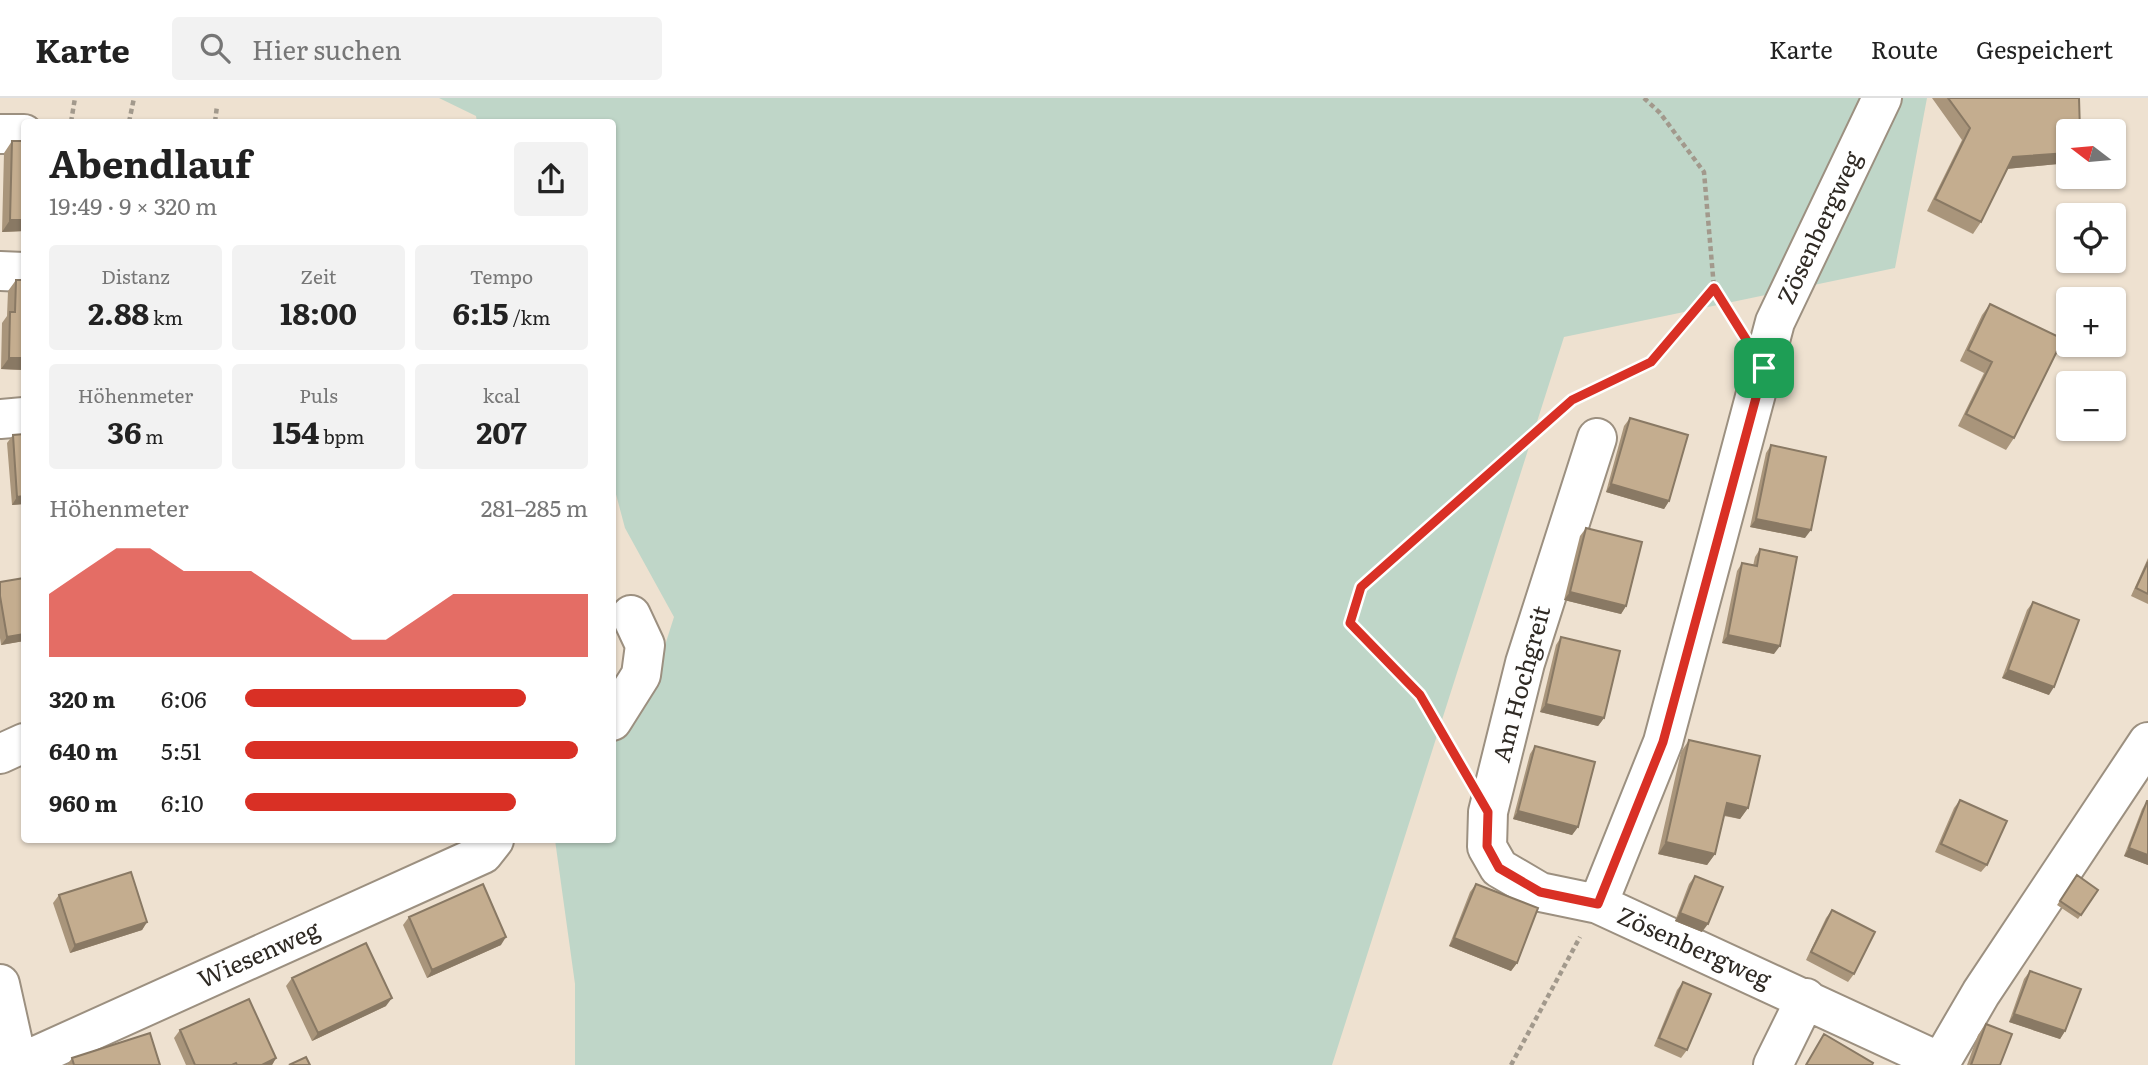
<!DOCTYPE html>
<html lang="de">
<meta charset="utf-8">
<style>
body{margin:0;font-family:Literata,serif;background:#f2f2f2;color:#222;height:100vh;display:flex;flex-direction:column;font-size:26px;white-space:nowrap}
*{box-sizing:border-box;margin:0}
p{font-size:23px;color:#767676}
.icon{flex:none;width:38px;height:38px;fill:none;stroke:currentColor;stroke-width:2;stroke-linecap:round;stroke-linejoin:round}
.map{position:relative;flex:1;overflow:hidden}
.drawer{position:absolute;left:21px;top:21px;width:595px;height:724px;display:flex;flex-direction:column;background:#fff;border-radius:7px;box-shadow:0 2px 5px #0004}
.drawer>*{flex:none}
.needle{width:46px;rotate:286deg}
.controls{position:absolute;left:2056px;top:21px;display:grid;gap:14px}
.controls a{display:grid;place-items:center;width:70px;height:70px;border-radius:7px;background:#fff;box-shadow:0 2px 5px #0004;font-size:35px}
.pin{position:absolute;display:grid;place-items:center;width:60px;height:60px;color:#fff;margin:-30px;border-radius:14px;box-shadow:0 4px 10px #0006}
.round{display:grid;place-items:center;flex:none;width:74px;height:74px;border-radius:7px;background:#f2f2f2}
.overview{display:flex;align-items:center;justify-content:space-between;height:119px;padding:0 28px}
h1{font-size:38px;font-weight:700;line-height:52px}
.figures{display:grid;grid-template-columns:repeat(3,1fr);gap:10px;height:119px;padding:7px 28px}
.figures div{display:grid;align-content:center;border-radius:7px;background:#f2f2f2;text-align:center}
.figures b{font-size:30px;font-weight:700}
.figures small{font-size:19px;font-weight:400}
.figures p{font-size:19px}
.chart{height:196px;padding:14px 28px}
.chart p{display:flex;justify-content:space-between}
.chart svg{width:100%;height:126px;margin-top:7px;fill:#d93025;opacity:.7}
ul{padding:0 28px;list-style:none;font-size:23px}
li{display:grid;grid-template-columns:112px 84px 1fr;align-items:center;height:52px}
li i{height:18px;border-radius:9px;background:#d93025}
header{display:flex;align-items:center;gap:42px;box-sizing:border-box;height:98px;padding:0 35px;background:#fff;border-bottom:2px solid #e0e0e0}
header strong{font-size:33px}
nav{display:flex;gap:38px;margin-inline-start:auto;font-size:24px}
.search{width:490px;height:63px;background:#f2f2f2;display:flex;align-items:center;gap:18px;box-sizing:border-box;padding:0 24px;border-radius:7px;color:#767676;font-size:26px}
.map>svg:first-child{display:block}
.green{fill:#bfd6c8}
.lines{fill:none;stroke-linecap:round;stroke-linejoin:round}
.minor-casing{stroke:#9c9080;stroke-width:42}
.path{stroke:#a2998c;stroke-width:4.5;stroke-dasharray:5 3.5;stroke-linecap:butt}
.minor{stroke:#fff;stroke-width:38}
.wall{fill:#a9957b}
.shaded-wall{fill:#897964}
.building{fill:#c4ad8f;stroke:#897964;stroke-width:2}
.route-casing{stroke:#fff;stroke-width:14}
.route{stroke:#d93025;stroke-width:9}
.labels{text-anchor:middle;stroke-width:5;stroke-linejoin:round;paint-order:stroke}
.street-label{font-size:24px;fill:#2f2a24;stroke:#fff}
</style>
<header>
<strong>Karte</strong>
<div class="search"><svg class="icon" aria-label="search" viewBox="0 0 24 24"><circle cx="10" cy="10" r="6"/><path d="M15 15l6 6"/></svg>Hier suchen</div>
<nav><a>Karte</a><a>Route</a><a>Gespeichert</a></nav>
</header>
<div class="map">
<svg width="2148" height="967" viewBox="0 0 2148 967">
<rect width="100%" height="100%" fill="#eee1d0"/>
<!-- green -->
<path class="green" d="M439,0H1927L1895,170L1564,239L1332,967H575V886L555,742H612L613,641L645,610L674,519L625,430L613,385L612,24H477L476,18Z"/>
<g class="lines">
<!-- minor casing -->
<g class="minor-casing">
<path id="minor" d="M1882,0L1775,224L1663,644L1598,806L1940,964
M0,36H24
M0,173L24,174
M0,321L24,319
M1597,340L1525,565L1488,714L1487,749L1499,770L1540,794L1598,806
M612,623L641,577L645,547L631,517
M0,656L24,645
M0,886L18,967
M18,966L483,756L494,742
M1773,967L1806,900
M1939,967L1981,895L2148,644"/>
</g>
<!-- path -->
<path class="path" d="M1644,0L1660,15L1704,74L1714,190L1737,227
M71,24L75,0
M129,24L134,0
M215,24L217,8
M1463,671L1420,597L1350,525L1361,489L1571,302L1651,264L1714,190
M1511,967L1580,839"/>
<!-- minor -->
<use href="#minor" class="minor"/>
</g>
<!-- wall -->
<path class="wall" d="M1932,0H2079L2068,65L2007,71L1981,124L1973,136L1927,113L1962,42Z
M12,43H24V133L2,134L4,55Z
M16,182H24V272L1,271L2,225L7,218L8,193Z
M1990,206L2014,340L2006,352L1958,328L1984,275L1960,263L1982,217Z
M1630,320L1669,403L1664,411L1606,394L1624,328Z
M24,336V406L12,407L7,345L13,337Z
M1771,347L1805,440L1750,429L1766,355Z
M1586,430L1626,508L1621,516L1564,502L1580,438Z
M1760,451L1774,556L1722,545L1737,473L1742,465L1753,468L1755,459Z
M2148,460V506L2131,498Z
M24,480V543L1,547L0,540V484Z
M2033,504L2049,597L2002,580L2027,512Z
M1561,539L1604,620L1598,628L1540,614L1556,547Z
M1689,642L1748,710L1740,721L1724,718L1715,756L1707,767L1658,756L1681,654Z
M1535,648L1578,729L1572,737L1513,721L1530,656Z
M1960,702L1987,767L1981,774L1935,754L1954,710Z
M2147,703L2148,767L2124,758L2142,711Z
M2077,777L2098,792L2078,821L2057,807Z
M1695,778L1702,834L1675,823L1689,786Z
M1476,786L1517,865L1511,873L1449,848L1470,794Z
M59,797L147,824L142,832L70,855L53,805Z
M1832,812L1854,876L1848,884L1806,862L1826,820Z
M409,819L501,847L427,880L403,827Z
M2030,873L2065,933L2060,941L2009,924L2024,881Z
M292,880L386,908L312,943L286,888Z
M1683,884L1687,952L1681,960L1654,948L1677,892Z
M1986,926L2000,967H1967L1978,937Z
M180,932L276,960L272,967H186L174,940Z
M72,960L160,967H67Z"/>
<!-- shaded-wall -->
<path class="shaded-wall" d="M2068,55V65L2005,71L2013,59Z
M10,122H24V133L2,134Z
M9,260H24V272L1,271Z
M1611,386L1669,403L1664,411L1606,394Z
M24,398V406L12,407L17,399Z
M1756,421L1811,432L1805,440L1750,429Z
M1570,494L1626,508L1621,516L1564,502Z
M24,536V543L1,547L7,539Z
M1728,537L1780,548L1774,556L1722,545Z
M2008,572L2054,589L2049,597L2002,580Z
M1546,606L1604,620L1598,628L1540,614Z
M1727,705L1748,710L1740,721L1719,716Z
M1518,713L1578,729L1572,737L1513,721Z
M1666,744L1715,756L1707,767L1658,756Z
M2129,750L2148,757V767L2124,758Z
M1680,815L1708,826L1702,834L1675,823Z
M147,824L142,832L70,855L75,847Z
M506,839L501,847L427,880L432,872Z
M1454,840L1517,865L1511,873L1449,848Z
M392,900L386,908L312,943L318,935Z
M2014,916L2065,933L2060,941L2009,924Z
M276,960L272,967H262Z"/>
<!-- building -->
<path class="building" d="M1948,0H2079L2080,33H2068V55L2013,59L1981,124L1935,101L1970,30Z
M12,43H24V122H10Z
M16,182H24V260H9L10,214H15Z
M1990,206L2063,241L2014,340L1966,316L1992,264L1968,252Z
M1630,320L1688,337L1669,403L1611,386Z
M24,336V398L17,399L13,337Z
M1771,347L1826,359L1811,432L1756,421Z
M1586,430L1642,444L1626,508L1570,494Z
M1760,451L1797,459L1780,548L1728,537L1742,465L1757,468Z
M2148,464V496L2136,490Z
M24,480V536L7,539L0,498V484Z
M2033,504L2079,522L2054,589L2008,572Z
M1561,539L1620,553L1604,620L1546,606Z
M1689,642L1760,658L1748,710L1727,705L1715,756L1666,744Z
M1535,648L1595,664L1578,729L1518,713Z
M1960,702L2007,723L1987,767L1941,746Z
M2147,703H2148V757L2129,750Z
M131,774L147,824L75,847L59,797Z
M2077,777L2098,792L2081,817L2060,803Z
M1695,778L1723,789L1708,826L1680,815Z
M483,786L506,839L432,872L409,819Z
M1476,786L1538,810L1517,865L1454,840Z
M1832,812L1875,834L1854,876L1811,854Z
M366,845L392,900L318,935L292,880Z
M2030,873L2081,891L2065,933L2014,916Z
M1683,884L1711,896L1687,952L1659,940Z
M249,901L276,960L262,967H237L236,965L232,967H195L180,932Z
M1986,926L2012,936L2000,967H1971Z
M150,935L160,967H74L72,960Z
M1824,936L1873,965L1872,967H1806Z
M306,959L310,967H289Z"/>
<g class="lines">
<!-- route casing -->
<g class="route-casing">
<path id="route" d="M1714,190L1764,270L1663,644L1598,806L1540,794L1499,770L1487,748L1488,714L1420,597L1350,525L1361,489L1572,302L1651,264Z"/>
</g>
<!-- route -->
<use href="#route" class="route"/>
</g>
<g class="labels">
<!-- street labels -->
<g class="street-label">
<text transform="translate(1820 130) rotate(-65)" y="8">Zösenbergweg</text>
<text transform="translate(1522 586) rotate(-75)" y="8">Am Hochgreit</text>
<text transform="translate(1694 850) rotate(24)" y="8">Zösenbergweg</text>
<text transform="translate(259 857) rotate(-24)" y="8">Wiesenweg</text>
</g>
</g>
</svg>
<div class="controls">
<a><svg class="needle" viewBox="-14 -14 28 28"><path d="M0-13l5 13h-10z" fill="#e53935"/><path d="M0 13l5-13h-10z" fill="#767676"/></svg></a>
<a><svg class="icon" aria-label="locate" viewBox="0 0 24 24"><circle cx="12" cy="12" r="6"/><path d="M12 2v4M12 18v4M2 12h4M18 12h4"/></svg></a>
<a>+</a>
<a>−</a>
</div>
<div class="pin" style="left:1764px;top:270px;background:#1e9e55"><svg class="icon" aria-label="arrive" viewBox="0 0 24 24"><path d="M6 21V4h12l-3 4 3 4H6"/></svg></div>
<section class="drawer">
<div class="overview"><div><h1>Abendlauf</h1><p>19:49 · 9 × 320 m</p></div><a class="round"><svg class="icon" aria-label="share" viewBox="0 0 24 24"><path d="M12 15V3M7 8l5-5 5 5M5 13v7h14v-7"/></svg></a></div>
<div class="figures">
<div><p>Distanz</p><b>2.88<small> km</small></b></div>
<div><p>Zeit</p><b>18:00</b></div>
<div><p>Tempo</p><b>6:15<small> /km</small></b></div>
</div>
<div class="figures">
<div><p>Höhenmeter</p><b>36<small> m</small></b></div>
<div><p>Puls</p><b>154<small> bpm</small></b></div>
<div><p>kcal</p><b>207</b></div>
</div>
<div class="chart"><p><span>Höhenmeter</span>281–285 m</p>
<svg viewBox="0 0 160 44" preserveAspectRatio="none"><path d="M0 44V22L10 14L20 6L30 6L40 14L50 14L60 14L70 22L80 30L90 38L100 38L110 30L120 22L130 22L140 22L150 22L160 22V44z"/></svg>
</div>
<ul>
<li><b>320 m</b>6:06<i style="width:82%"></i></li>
<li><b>640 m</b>5:51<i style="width:97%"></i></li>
<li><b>960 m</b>6:10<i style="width:79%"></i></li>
</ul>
</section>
</div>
